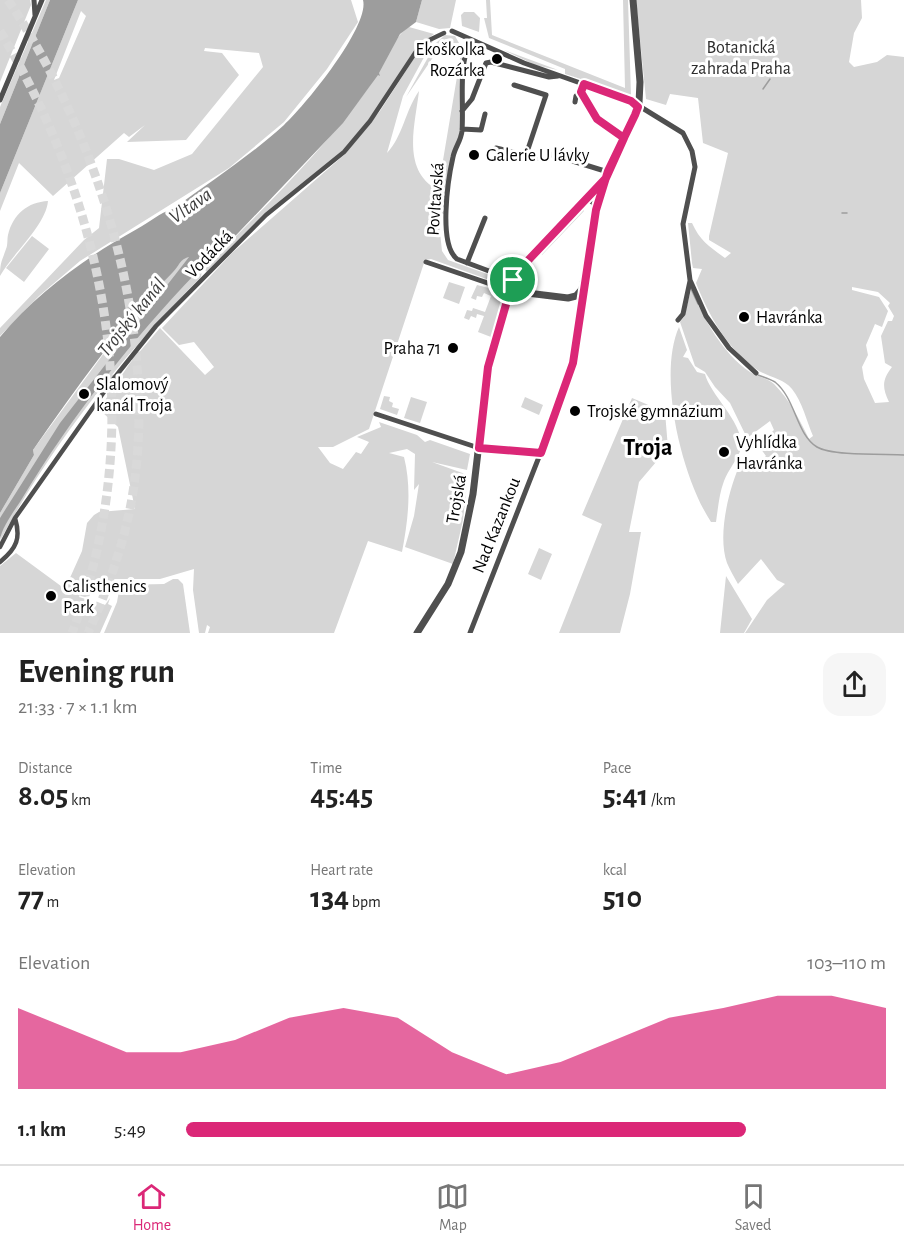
<!DOCTYPE html>
<meta charset="utf-8">
<style>
body{margin:0;font-family:"Alegreya Sans",sans-serif;background:#f6f6f6;color:#222;height:100vh;display:flex;flex-direction:column;font-size:22px;white-space:nowrap}
*{box-sizing:border-box;margin:0}
p{font-size:20px;color:#767676}
.icon{flex:none;width:33px;height:33px;fill:none;stroke:currentColor;stroke-width:2;stroke-linecap:round;stroke-linejoin:round}
.map{position:relative;height:633px;overflow:hidden}
.sheet{display:flex;flex-direction:column;background:#fff;flex:1}
.sheet>*{flex:none}
.pin{position:absolute;display:grid;place-items:center;width:51px;height:51px;color:#fff;margin:-26px;border:3px solid #fff;border-radius:50%;box-shadow:0 2px 6px #0007}
.round{display:grid;place-items:center;flex:none;width:63px;height:63px;border-radius:18px;background:#f6f6f6}
.summary{display:flex;align-items:center;justify-content:space-between;height:102px;padding:0 18px}
h1{font-size:33px;font-weight:600;line-height:45px}
.figures{display:grid;grid-template-columns:repeat(3,1fr);gap:9px;height:102px;padding:6px 18px}
.figures div{display:grid;align-content:center}
.figures b{font-size:30px;font-weight:600}
.figures small{font-size:16px;font-weight:400}
.figures p{font-size:16px}
.chart{height:168px;padding:12px 18px}
.chart p{display:flex;justify-content:space-between}
.chart svg{width:100%;height:108px;margin-top:6px;fill:#db2777;opacity:.7}
ul{padding:0 18px;list-style:none;font-size:20px}
li{display:grid;grid-template-columns:96px 72px 1fr;align-items:center;height:45px}
li i{height:15px;border-radius:8px;background:#db2777}
.tabs{display:flex;justify-content:space-around;align-items:center;height:84px;border-top:2px solid #e0e0e0;background:#fff;font-size:16px;color:#767676}
.tabs a{display:grid;justify-items:center;gap:3px}
.tabs .selected{color:#db2777}
.map>svg:first-child{display:block}
.green{fill:#d6d6d6;fill-rule:evenodd}
.water{fill:#9d9d9d}
.lines{fill:none;stroke-linecap:round;stroke-linejoin:round}
.stream{stroke:#9d9d9d;stroke-width:1.5}
.trunk-tunnel{stroke:#d9d9d9;stroke-width:9;stroke-dasharray:9 4.5;stroke-linecap:butt}
.pedestrian{stroke:#4f4f4f;stroke-width:4.5}
.minor{stroke:#4f4f4f;stroke-width:5}
.tertiary{stroke:#4f4f4f;stroke-width:7}
.route-casing{stroke:#fff;stroke-width:12}
.route{stroke:#db2777;stroke-width:8}
.poi-dot{fill:#000;stroke:#fff;stroke-width:2}
.labels{text-anchor:middle;stroke-width:6;stroke-linejoin:round;paint-order:stroke}
.park-label{font-size:18px;fill:#2d2d2d;stroke:#fff}
.poi-label{font-size:18px;fill:#000;stroke:#fff;text-anchor:start}
.street-label{font-size:18px;fill:#000;stroke:#fff}
.water-label{font-size:20px;font-style:italic;fill:#3e3e3e;stroke:#fff}
.district-label{font-size:24px;font-weight:bold;fill:#000;stroke:#fff}
</style>
<div class="map">
<svg width="904" height="633" viewBox="0 0 904 633">
<rect width="100%" height="100%" fill="#fff"/>
<!-- green -->
<path class="green" d="M0,0H30L31,5L0,82Z
M46,0H50L0,124V107Z
M78,0H351L358,22L327,69L284,122L229,168L80,261L39,296L0,336V328L84,240L99,228L107,159H119L154,170L192,154L263,67L259,53L205,48L204,51L222,53L239,75L186,140L127,142L145,125L129,137L124,133L53,196L19,163L0,211V193ZM81,11L86,16L59,78L54,80Z
M422,0H456L450,28L439,29L416,22Z
M486,0H490L492,35L625,88L623,0H628L631,95L565,74V69L489,38L484,18H487Z
M636,0H861L862,18L854,33L849,62L854,67L877,62L887,55L904,57V633H745L767,600L785,584L777,580L761,559L738,584C734,577 730,570 727,563C717,535 729,488 741,462L751,470L766,456L758,445L774,430L770,421L747,438L730,403L715,387L705,372L695,366L680,322L684,317L691,290C704,319 723,354 750,372C757,377 768,378 774,384C790,400 799,419 809,439L813,436C807,422 802,401 792,389C783,378 767,377 756,369C727,348 709,316 696,283L702,269L693,268L692,263L688,223H692C700,241 710,247 725,258L731,253L709,240V236L728,153L703,143L698,98L670,94L666,105L646,99ZM852,287L878,292L890,303L888,306L894,316L892,321H888L881,336L885,363L892,367C882,380 882,387 889,402L875,403L864,379L862,367L868,355L866,345L875,324L882,327L888,311L879,297L852,290Z
M464,12H474L480,18L479,32L462,26L461,15Z
M409,27L434,34L421,44L398,80L344,152L266,215L208,273L204,269L202,271L201,277C124,354 53,442 1,539L0,513L34,455L33,450L115,338L184,258L189,257L202,270C260,212 320,154 369,87C380,71 393,36 409,27Z
M445,35L455,36L459,43L440,47L406,97L436,43Z
M435,37L403,96L387,153C403,136 405,111 419,91C415,126 401,170 438,190L461,53L464,52L459,139L454,150L446,214H438L442,251L448,260L504,280L509,285L506,286L431,259L425,260L369,429L333,447H318L330,463L343,469L356,452L361,454L369,442L357,437L381,427L379,422L417,435L425,442L430,440L470,454L467,470L432,462L468,475L463,520L453,564L405,547L414,516L419,484L414,490L415,454L407,449L389,453L404,457C412,489 408,521 402,552L368,541L334,633H208L210,627L207,625L205,633H199L193,590L194,569L160,579H114L112,593L84,583L79,597L105,605L110,598L108,604L112,606L100,633H0V566L16,553L65,589L82,551L87,523L94,515L99,512L135,509L118,427L99,409L130,363L160,328L205,375L214,367L194,342L179,345L162,328L232,253L344,155L380,111L420,49Z
M504,50L558,70L535,65Z
M48,201C46,225 13,253 0,276C0,262 2,261 6,249C8,245 7,239 8,235C13,214 28,202 48,201Z
M582,207L584,211L542,255L539,252Z
M32,236L49,249L24,282L6,268Z
M449,282L465,287L459,304L443,298Z
M477,285L501,291L504,297L491,337L478,332L484,316L477,314L476,318L471,316L469,320L464,318L467,310L472,311L473,308L485,312L491,296L484,293L482,297L477,296L476,300L471,298Z
M679,327L687,350L683,357L688,358L697,372L705,374C710,395 745,424 741,448C738,459 728,470 724,481C719,494 718,509 716,522H711C682,478 657,376 679,327Z
M384,396L390,397L389,401L393,403L392,407L399,409L397,415L380,409Z
M411,397L427,402L420,423L404,418Z
M525,397L543,405L539,415L521,407Z
M632,398L665,412L668,448L639,482L629,532H641L630,594L620,633H559L602,524L582,515Z
M539,548L552,554L541,580L528,574Z
M726,576L752,619L744,633H720Z
M173,579H178L183,584L190,633H104L117,602L120,585L164,584Z"/>
<!-- water -->
<path class="water" d="M50,0H78L0,193V124Z
M363,0H422L416,22L400,34L379,73L380,76L378,75L343,123L201,272L196,273C131,341 72,416 23,497C16,509 1,527 0,541V518L60,423L189,257C180,259 179,266 173,272C120,326 76,388 33,450L34,455L0,513V337C38,292 86,257 137,229C150,222 159,213 173,209C210,182 250,156 284,125C305,106 370,26 363,0Z"/>
<g class="lines">
<!-- stream -->
<path class="stream" d="M763,89L770,79
M842,213H847
M691,289L698,304
M758,375C763,377 770,379 775,382C796,399 796,434 817,447C832,456 884,454 904,455"/>
<!-- trunk-tunnel -->
<path class="trunk-tunnel" d="M8,0C101,139 163,341 130,509C121,552 106,593 88,633
M0,31C109,213 149,431 72,633"/>
<!-- pedestrian -->
<path class="pedestrian" d="M0,547L15,518
M0,562C17,548 21,538 15,518L111,382L156,326L266,215L344,152L370,121L421,44L444,33"/>
<!-- minor -->
<path class="minor" d="M34,0L35,15
M452,31L524,63L631,101L683,133L692,151L695,167L683,224L690,280L706,316L729,348L756,373
M470,40C458,69 464,100 462,131C461,141 455,147 453,157C448,179 438,244 457,259L513,280
M584,84L581,92L597,119L624,138
M514,85L546,95L526,155
M0,100L42,0
M575,102L576,96L581,92
M462,111L472,99L486,63L491,62L549,77L558,76
M462,129L481,130L485,114
M496,148L537,158L550,154L608,172
M585,200L593,202L596,210
M426,262L511,291
M467,263L485,218
M678,320L683,314L690,281
M376,414L479,448L541,453
M470,633L566,388L579,332L582,289"/>
<!-- tertiary -->
<path class="tertiary" d="M511,291L568,298L576,296L582,289L596,210L608,172L639,103L640,82L633,0
M417,633L448,584L461,552L473,494L488,367L514,276L606,178"/>
</g>
<g class="lines">
<!-- route casing -->
<g class="route-casing">
<path id="route" d="M513,280L488,367L479,448L541,453L573,363L596,210L608,171L635,115L638,107L631,101L584,84L581,92L597,119L624,138L606,178L519,270L513,280"/>
</g>
<!-- route -->
<use href="#route" class="route"/>
</g>
<!-- markers -->
<g class="poi-dot">
<circle cx="497" cy="59" r="6"/>
<circle cx="474" cy="155" r="6"/>
<circle cx="744" cy="317" r="6"/>
<circle cx="453" cy="348" r="6"/>
<circle cx="84" cy="394" r="6"/>
<circle cx="575" cy="411" r="6"/>
<circle cx="724" cy="452" r="6"/>
<circle cx="51" cy="596" r="6"/>
</g>
<g class="labels">
<!-- park labels -->
<g class="park-label">
<text x="741" y="53">Botanická<tspan x="741" dy="21">zahrada Praha</tspan></text>
</g>
<!-- poi labels -->
<g class="poi-label">
<text x="485" y="55" text-anchor="end">Ekoškolka<tspan x="485" dy="21">Rozárka</tspan></text>
<text x="486" y="161">Galerie U lávky</text>
<text x="756" y="323">Havránka</text>
<text x="441" y="354" text-anchor="end">Praha 71</text>
<text x="96" y="390">Slalomový<tspan x="96" dy="21">kanál Troja</tspan></text>
<text x="587" y="417">Trojské gymnázium</text>
<text x="736" y="448">Vyhlídka<tspan x="736" dy="21">Havránka</tspan></text>
<text x="63" y="592">Calisthenics<tspan x="63" dy="21">Park</tspan></text>
</g>
<!-- street labels -->
<g class="street-label">
<text transform="translate(435 199) rotate(-86)" y="6">Povltavská</text>
<text transform="translate(209 254) rotate(-46)" y="6">Vodácká</text>
<text transform="translate(456 499) rotate(-80)" y="6">Trojská</text>
<text transform="translate(496 525) rotate(-68)" y="6">Nad Kazankou</text>
</g>
<!-- water labels -->
<g class="water-label">
<text transform="translate(190 205) rotate(-35)" y="7">Vltava</text>
<text transform="translate(131 317) rotate(-51)" y="7">Trojský kanál</text>
</g>
<!-- district labels -->
<g class="district-label">
<text x="648" y="455">Troja</text>
</g>
</g>
</svg>
<div class="pin" style="left:513px;top:280px;background:#1e9e55"><svg class="icon" aria-label="arrive" viewBox="0 0 24 24"><path d="M6 21V4h12l-3 4 3 4H6"/></svg></div>
</div>
<section class="sheet">
<div class="summary"><div><h1>Evening run</h1><p>21:33 · 7 × 1.1 km</p></div><a class="round"><svg class="icon" aria-label="share" viewBox="0 0 24 24"><path d="M12 15V3M7 8l5-5 5 5M5 13v7h14v-7"/></svg></a></div>
<div class="figures">
<div><p>Distance</p><b>8.05<small> km</small></b></div>
<div><p>Time</p><b>45:45</b></div>
<div><p>Pace</p><b>5:41<small> /km</small></b></div>
</div>
<div class="figures">
<div><p>Elevation</p><b>77<small> m</small></b></div>
<div><p>Heart rate</p><b>134<small> bpm</small></b></div>
<div><p>kcal</p><b>510</b></div>
</div>
<div class="chart"><p><span>Elevation</span>103–110 m</p>
<svg viewBox="0 0 160 44" preserveAspectRatio="none"><path d="M0 44V11L10 20L20 29L30 29L40 24L50 15L60 11L70 15L80 29L90 38L100 33L110 24L120 15L130 11L140 6L150 6L160 11V44z"/></svg>
</div>
<ul>
<li><b>1.1 km</b>5:49<i style="width:80%"></i></li>
</ul>
</section>
<nav class="tabs">
<a class="selected"><svg class="icon" aria-label="home" viewBox="0 0 24 24"><path d="M3 11l9-7 9 7M6 9v11h12V9"/></svg>Home</a>
<a><svg class="icon" aria-label="map" viewBox="0 0 24 24"><path d="M3 6l6-2 6 2 6-2v14l-6 2-6-2-6 2zM9 4v14M15 6v14"/></svg>Map</a>
<a><svg class="icon" aria-label="saved" viewBox="0 0 24 24"><path d="M7 4h10v16l-5-4-5 4z"/></svg>Saved</a>
</nav>
